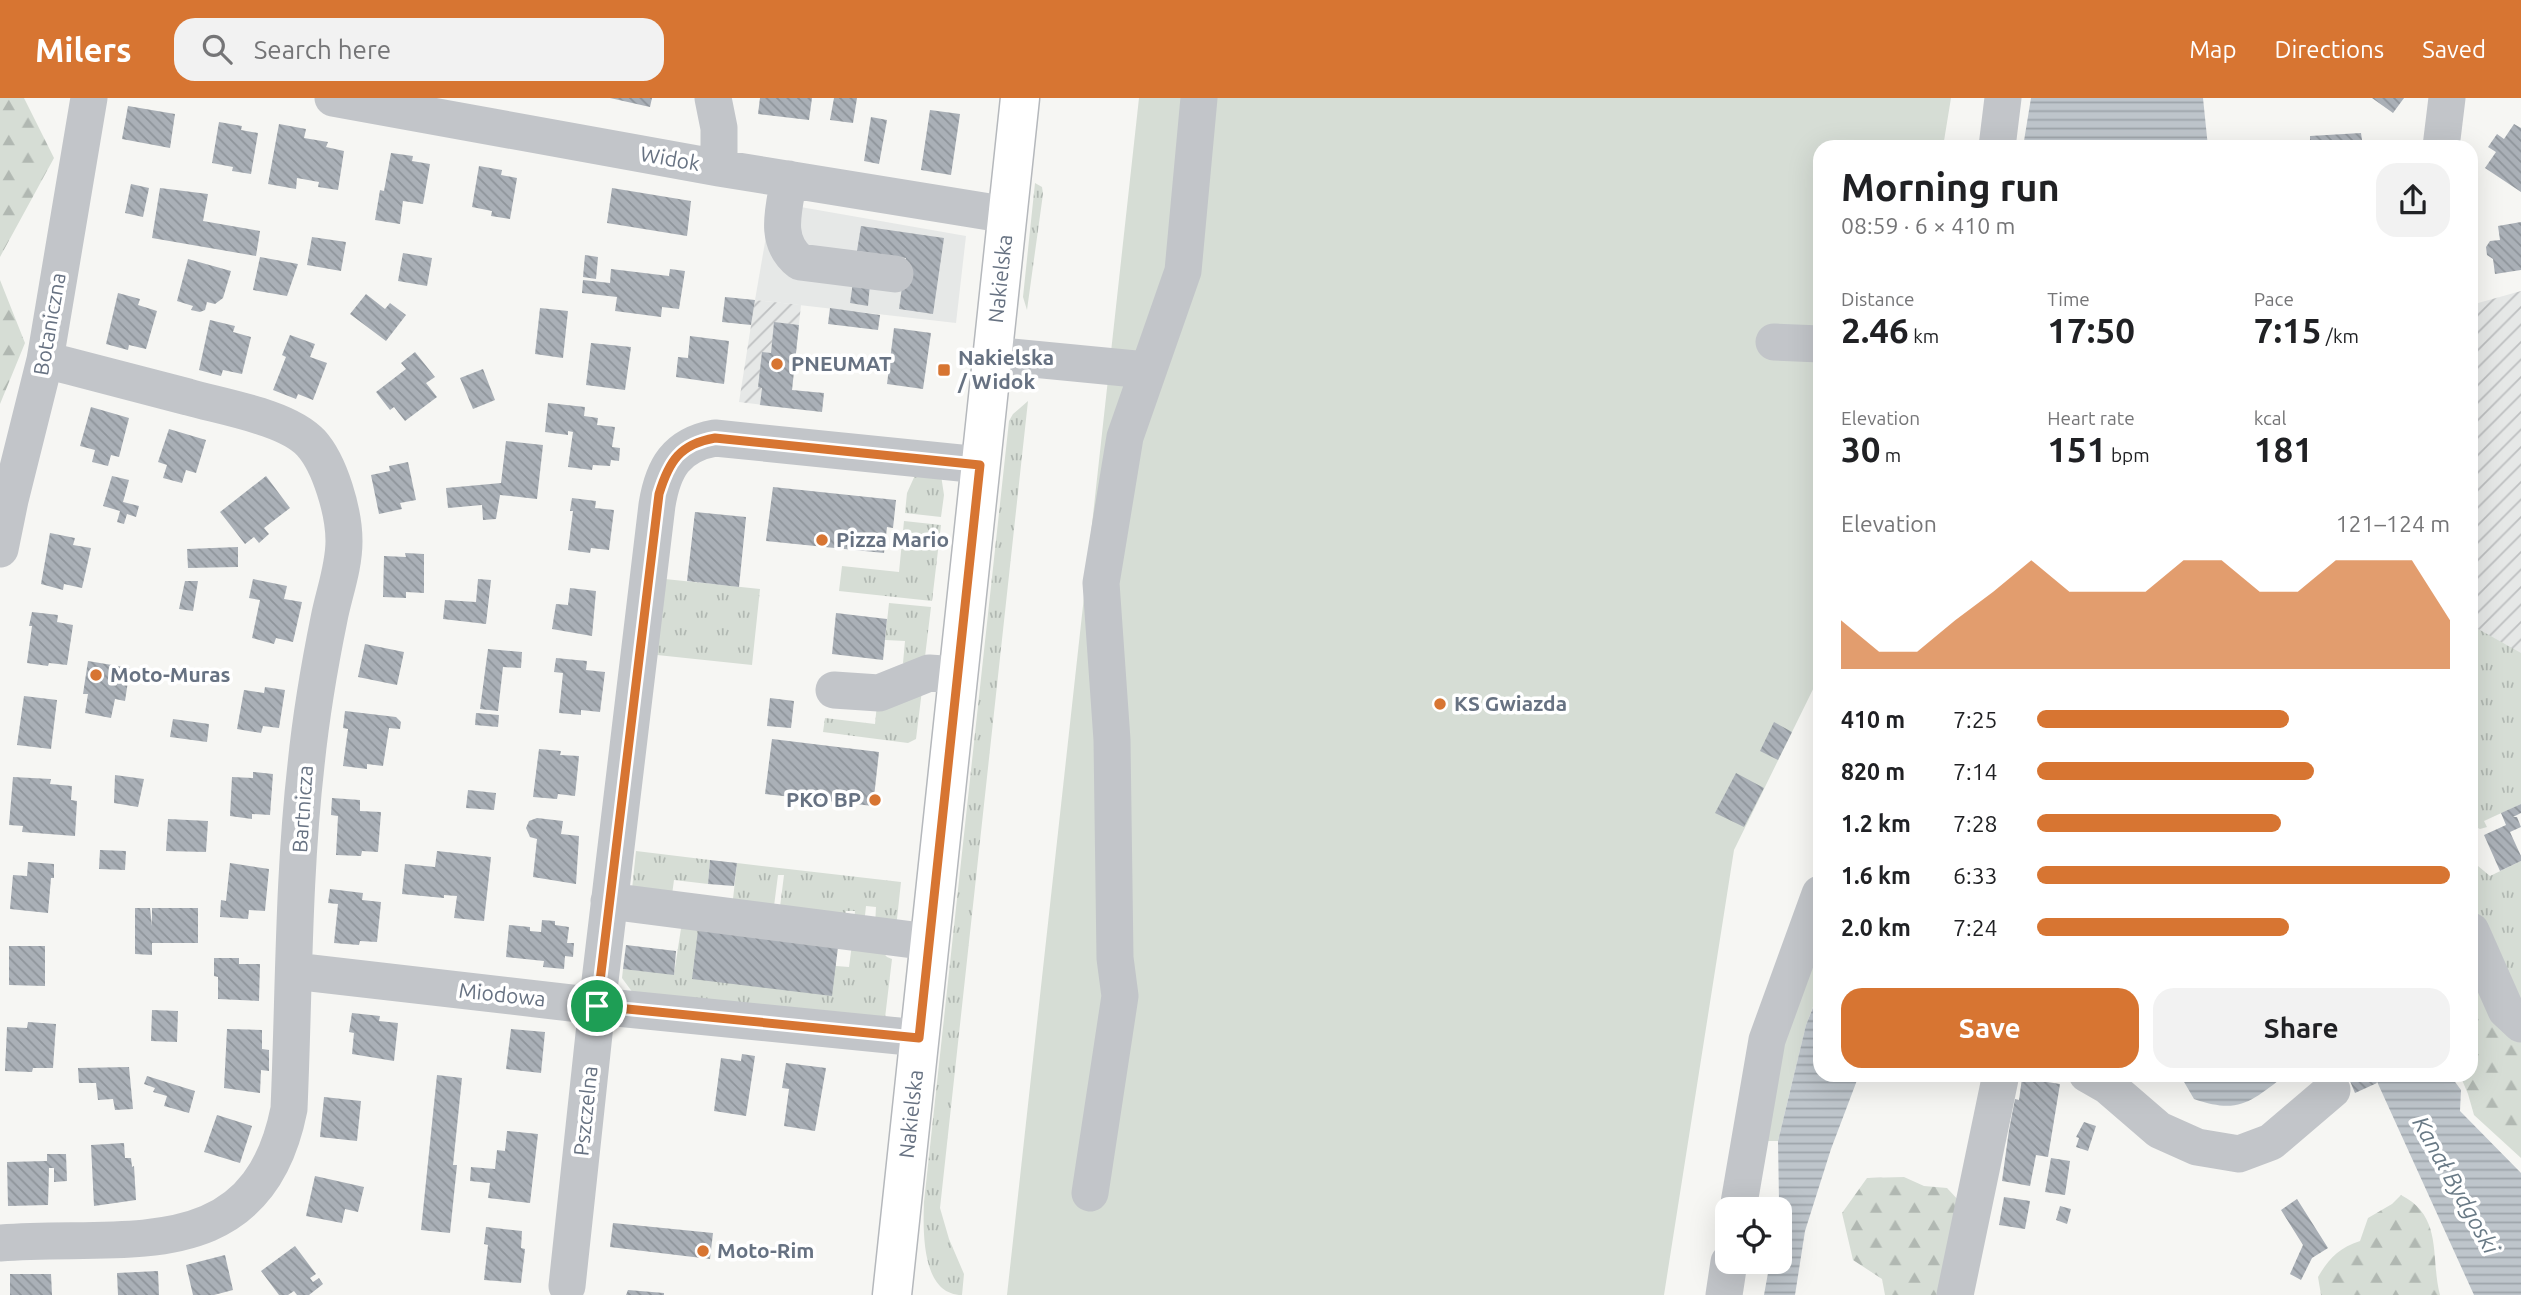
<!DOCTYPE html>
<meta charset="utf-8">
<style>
body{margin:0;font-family:Ubuntu,sans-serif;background:#f2f2f2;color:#202124;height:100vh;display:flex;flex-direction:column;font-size:26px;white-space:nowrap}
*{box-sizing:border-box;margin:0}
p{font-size:23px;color:#757577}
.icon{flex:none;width:38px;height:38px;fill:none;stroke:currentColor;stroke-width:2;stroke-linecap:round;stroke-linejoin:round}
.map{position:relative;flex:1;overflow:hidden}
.panel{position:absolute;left:1813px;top:42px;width:665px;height:942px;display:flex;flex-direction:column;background:#fff;border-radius:21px;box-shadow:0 7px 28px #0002}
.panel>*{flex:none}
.fabs{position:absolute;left:1715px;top:1099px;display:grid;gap:14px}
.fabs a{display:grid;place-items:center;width:77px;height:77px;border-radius:14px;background:#fff;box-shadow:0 7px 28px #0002;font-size:35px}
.pin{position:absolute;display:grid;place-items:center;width:60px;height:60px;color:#fff;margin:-30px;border:4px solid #fff;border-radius:50%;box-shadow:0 2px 7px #0007}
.round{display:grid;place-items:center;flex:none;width:74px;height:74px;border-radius:21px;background:#f2f2f2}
.summary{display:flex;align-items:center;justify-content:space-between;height:119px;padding:0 28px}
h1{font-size:38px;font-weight:700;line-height:52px}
.figures{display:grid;grid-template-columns:repeat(3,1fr);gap:10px;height:119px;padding:7px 28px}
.figures div{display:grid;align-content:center}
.figures b{font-size:35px;font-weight:700}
.figures small{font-size:19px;font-weight:400}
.figures p{font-size:19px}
.chart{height:196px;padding:14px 28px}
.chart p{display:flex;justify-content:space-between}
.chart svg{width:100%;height:126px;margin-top:7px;fill:#d77532;opacity:.7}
.cta{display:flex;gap:14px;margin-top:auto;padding:14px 28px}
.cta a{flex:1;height:80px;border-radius:21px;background:#d77532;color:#fff;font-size:28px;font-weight:700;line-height:80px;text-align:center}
.cta a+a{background:#f2f2f2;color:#202124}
ul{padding:0 28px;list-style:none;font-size:23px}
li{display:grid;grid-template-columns:112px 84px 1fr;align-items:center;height:52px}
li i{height:18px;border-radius:9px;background:#d77532}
header{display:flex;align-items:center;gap:42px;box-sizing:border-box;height:98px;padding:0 35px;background:#d77532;color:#fff}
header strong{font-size:33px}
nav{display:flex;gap:38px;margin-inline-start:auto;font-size:24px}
.search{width:490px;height:63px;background:#f2f2f2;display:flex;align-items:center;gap:18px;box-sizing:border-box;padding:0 24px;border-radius:21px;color:#757577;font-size:26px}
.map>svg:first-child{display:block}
.built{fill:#e6e8e7}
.industrial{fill:url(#industrial-furrows)}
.grass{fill:url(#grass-tufts)}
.forest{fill:url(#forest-firs)}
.garden{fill:#d6ddd5}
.water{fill:url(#water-rules)}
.building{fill:url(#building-back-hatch)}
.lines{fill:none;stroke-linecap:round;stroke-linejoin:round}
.major-casing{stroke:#b5b8bc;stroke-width:41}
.minor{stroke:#c2c5c9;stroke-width:37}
.major{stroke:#fff;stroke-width:38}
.route-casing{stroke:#fff;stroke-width:14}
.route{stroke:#d77532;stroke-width:9}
.poi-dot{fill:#d77532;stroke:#fff;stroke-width:2.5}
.labels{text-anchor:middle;stroke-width:7;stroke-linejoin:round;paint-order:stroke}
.street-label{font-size:21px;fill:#677282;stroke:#fff}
.poi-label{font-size:21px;font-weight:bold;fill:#677282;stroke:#fff;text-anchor:start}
.water-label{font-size:23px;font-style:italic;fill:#687985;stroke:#fff}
</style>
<header>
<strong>Milers</strong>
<div class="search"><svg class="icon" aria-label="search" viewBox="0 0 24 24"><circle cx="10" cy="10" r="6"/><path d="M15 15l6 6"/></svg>Search here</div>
<nav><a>Map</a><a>Directions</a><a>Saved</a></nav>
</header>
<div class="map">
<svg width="2521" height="1197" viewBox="0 0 2521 1197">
<defs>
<pattern id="industrial-furrows" width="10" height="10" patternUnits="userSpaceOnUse" patternTransform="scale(1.75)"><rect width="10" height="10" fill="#e6e8e7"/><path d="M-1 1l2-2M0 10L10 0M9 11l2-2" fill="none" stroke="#bec0c1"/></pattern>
<pattern id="grass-tufts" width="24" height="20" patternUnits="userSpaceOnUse" patternTransform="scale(1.75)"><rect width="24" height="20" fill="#d6ddd5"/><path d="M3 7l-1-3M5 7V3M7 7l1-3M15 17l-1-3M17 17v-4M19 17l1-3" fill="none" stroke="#b1b8b2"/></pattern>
<pattern id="forest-firs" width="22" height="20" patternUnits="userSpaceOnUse" patternTransform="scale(1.75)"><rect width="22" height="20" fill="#d6ddd5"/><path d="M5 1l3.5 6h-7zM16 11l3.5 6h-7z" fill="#b1b8b2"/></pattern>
<pattern id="water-rules" width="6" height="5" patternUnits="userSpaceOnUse" patternTransform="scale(1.75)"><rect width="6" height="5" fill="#bec5cb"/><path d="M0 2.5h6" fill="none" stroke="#9ea4aa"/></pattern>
<pattern id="building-back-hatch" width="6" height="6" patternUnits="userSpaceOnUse" patternTransform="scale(1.75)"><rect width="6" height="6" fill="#aab0b7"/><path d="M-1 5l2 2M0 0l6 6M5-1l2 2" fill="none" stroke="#8e949a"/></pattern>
</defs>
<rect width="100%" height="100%" fill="#f6f6f3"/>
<!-- built -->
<path class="built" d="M772,104L966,138L956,225L755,202Z"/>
<!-- industrial -->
<path class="industrial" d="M2521,193V560L2471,531V207Z
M755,202L801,207L790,310L739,304Z"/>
<!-- grass -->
<path class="grass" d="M1035,85L1042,89L1043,96L1027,212L1023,199Z
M1028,303L940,1110L949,1141L964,1176L962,1197C921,1197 923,1132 924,1104L1009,323L1013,316Z
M916,375L941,377L944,397L941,419L905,415L907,395Z
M904,423L941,427L932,503L839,493L842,468L899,474Z
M665,481L760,491L752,567L657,557Z
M889,505L931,509L924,567L903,565L905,543L885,542Z
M2471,527L2521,555V706L2484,723L2487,729L2480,731L2471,727Z
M923,584L916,641L908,645L823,634L825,620L875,626L877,606Z
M636,753L710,762L708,786L674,782L671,804L632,791Z
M2521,763V907L2490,866L2471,810V769L2478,768L2490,778Z
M737,765L901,784L896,830L875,828L876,809L866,808L864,827L854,826L855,813H846L845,825L779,817L784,777H778L773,816L733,801Z
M682,824L836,868L849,869L852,846L877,848L887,859L892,861L885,920L633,895L622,880L623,871L674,876Z"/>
<!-- forest -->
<path class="forest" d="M0,0H24L54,60L0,159Z
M0,182L25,245L0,306Z
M2471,868L2521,941V1060L2474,1017L2468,996L2460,977L2471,976Z
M1904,1079L1924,1088L1947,1090L1961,1105L1939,1197H1885L1882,1181L1853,1162L1842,1115L1867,1080Z
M2401,1097C2444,1119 2430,1160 2440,1197H2321L2318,1179C2329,1160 2339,1150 2360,1143L2368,1120L2392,1106Z"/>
<!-- garden -->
<path class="garden" d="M1139,0H1951L1943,49H1820V577L1734,752L1664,1197H1007Z
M1820,823V891L1806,927L1778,1043H1755Z"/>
<!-- water -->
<path class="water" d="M2031,0H2203L2208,49H2023Z
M1820,892V976L1859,977L1831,1051L1805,1133L1795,1197H1764L1770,1164H1780L1778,1043L1806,927Z
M2180,977H2286C2251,1003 2240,1017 2194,1001Z
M2374,977H2416L2418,980L2425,977H2450L2461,992L2460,1013L2521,1075V1197H2474Z"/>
<!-- building -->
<path class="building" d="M610,0H652L650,9Z
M760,0H812L809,22L758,16Z
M834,0H857L853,25L830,22Z
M2372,0H2404L2393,15Z
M128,8L175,16L170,50L122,41Z
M930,12L960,16L951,77L921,72Z
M871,19L887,22L879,66L864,63Z
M219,24L242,28L241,32L258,35L251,76L232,73L233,69L212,65Z
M279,26L306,31L304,40L328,44L326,49L344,53L338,92L318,89L319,84L297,80L296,91L268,86Z
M2514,26L2521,30V94L2485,70L2496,54L2488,49L2497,36L2504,41Z
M2361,35L2363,49H2310V38Z
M391,55L413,58L412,63L430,66L423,106L403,103L400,126L375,122L380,92L384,93Z
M479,68L502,72L501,77L517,80L510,121L491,118L492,113L472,109Z
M131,86L149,90L143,119L125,115Z
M160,90L208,96L203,123L260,133L256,158L152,140Z
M612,90L691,103L687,138L607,125Z
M2521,124V172L2495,176L2493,161L2487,157L2486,149L2490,143L2500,142L2498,128Z
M861,128L944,140L933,216L899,211L906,160L857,153Z
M312,139L346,144L341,173L307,167Z
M403,155L432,160L427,188L398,183Z
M585,157L598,159L596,181L583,179Z
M260,159L298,166L287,198L253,192Z
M188,161L231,173L223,200L215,206L207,204L205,212L200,214L191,212L193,208L177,203Z
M611,171L669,178L670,171L685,173L679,211L662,209L661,219L615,213L617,199L582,195L583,182L610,185Z
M853,184L870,186L868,208L850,205Z
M118,195L140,201L138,207L157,213L146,251L129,247L128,252L106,246Z
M366,196L385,211L390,205L406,217L386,243L350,216Z
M725,199L755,202L751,227L722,224Z
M540,210L568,213L563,260L535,256Z
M830,210L880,217L878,232L828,226Z
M210,222L235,228L233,234L251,239L242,276L223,272L221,278L199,272Z
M774,224L799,227L792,292L824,295L822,314L760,307L762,290L758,289L762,254L771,255Z
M894,230L931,235L923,291L887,286Z
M290,237L315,246L310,259L327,265L313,302L298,296L296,301L273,292L286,259L282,257Z
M690,238L729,243L724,286L676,279L678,259L688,260Z
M591,245L631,249L625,292L586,287Z
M415,254L435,279L426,285L437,299L405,323L394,309L390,312L376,294L406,271L401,265Z
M483,271L495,302L473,311L460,280Z
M548,305L585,309L584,318L598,320L597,327L615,329L612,349L620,350L619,363L611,362L610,368L593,367L592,372L568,369L573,334L568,333V337L545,334Z
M91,309L129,320L119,359L111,357L108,368L92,364L95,352L80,348Z
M169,331L206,342L196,375L186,372L182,385L163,380L167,367L158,364Z
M506,343L543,347L537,401L500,397L496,421L483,422L482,407L448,410L446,390L501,385Z
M408,364L416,402L400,405L402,411L379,416L371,377L390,373L389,368Z
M112,378L129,382L123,404L139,408L136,419L127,416L124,426L117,424L120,413L103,408Z
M266,378L290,410L264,430L269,436L259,445L254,439L245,446L220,414Z
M773,389L896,402L893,430L887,429L884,455L766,443Z
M572,400L596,403L595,410L614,412L609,452L591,450L590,455L568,452L573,413H570Z
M695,414L746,419L739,489L687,483Z
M50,435L75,440L73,447L91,450L82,490L64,486L63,492L41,486Z
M238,449V469L188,470L187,451Z
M405,455L424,456V495L406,494V500L383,499L384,458L406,459Z
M253,481L287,488L284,501L302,504L293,544L276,540L274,546L252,540L260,502L249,500Z
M478,481L491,482L486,526L443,521L445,502L476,504Z
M185,483H198L193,513L179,511Z
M570,490L596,493L592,538L552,531L556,506L568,507Z
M32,514L58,517L57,524L73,527L67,567L49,565L48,568L27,565L32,528H29Z
M836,515L887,521L883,562L832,556Z
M365,546L404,554L397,587L358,579Z
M488,551L522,554L521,570L503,569L498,613L480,611Z
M556,560L587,563L586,572L605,574L600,614L581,612V617L559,615L563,575L554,574Z
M88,563L130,570L125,603L115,601L111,620L85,615L88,596H83Z
M265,589L285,592L279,630L263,628L261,635L237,631L244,592L264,595Z
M24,598L57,602L51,651L17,647Z
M770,600L794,603L791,630L767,628Z
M345,613L396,619L401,624L400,631L389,630L383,668L367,666V671L343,668L348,631L343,630Z
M476,615L499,617L498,629L475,627Z
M173,621L209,626L207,644L170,639Z
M1774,624L1792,634L1778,662L1760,653Z
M772,641L879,654L873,708L765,696Z
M539,651L561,653L560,657L579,658L575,698L558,696L557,701L533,699Z
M253,674L273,676L270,717L252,716V721L230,718L232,679L253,680Z
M1736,675L1764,690L1744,729L1715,715Z
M115,677L144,681L138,709L114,705Z
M13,679L51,681L50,686L72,688L71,702L77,703L75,738L22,734L23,728L9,727Z
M468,692L496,695L494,712L466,710Z
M332,700L360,702V713L381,714L378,754L362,753L361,758L336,757L338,718L331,717Z
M2521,706V715L2513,719H2517L2521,729L2510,734L2521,758V763L2500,773L2484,737L2506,727L2501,715Z
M537,720L563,723L561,736L579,738L576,786L533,779L537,741L530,739L526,730L529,723Z
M168,721L208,723L206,754L166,753Z
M100,752L126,753L125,772L99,771Z
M437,753L491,759L484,823L454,820L457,798L444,797V800L402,796L405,766L435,769Z
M710,762L737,765L734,788L708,786Z
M28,764L54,766V780H51L48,815L10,811L13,777L27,778Z
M230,765L269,771L265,813L249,812L248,821L220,819L221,802L226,803Z
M330,791L363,795L362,802L381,804L377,844L360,843L359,847L334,845L338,806L328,805Z
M135,810H150L152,828V810H198V845H152V857L135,856Z
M542,822L555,823V827L569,829L567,845H574L573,859L565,858L564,871L543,869L544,863L506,859L509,827L530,829V833L541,834Z
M698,832L838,849L832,898L692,881Z
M626,847L676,853L674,877L623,871Z
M9,848H45V888L9,887Z
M214,860H239V866H260L259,903L218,901V879L214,878Z
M152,912L178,913L177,944L151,943Z
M352,915L380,918L379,923L398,925L394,963L352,956L354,935L349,934Z
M28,924L56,926L53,970H33L32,974L5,973L7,929L27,930Z
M227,931L262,932V951L269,952V973L261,972L260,995L224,990Z
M511,931L545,934L541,975L506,971Z
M742,956L755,958L746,1018L714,1013L721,960L741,963Z
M786,965L826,970L815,1033L784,1028L789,991L782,990Z
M129,969L133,1011L115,1012L113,1001L98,1002L96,985H79L78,970Z
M2347,976H2373L2377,985L2355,995Z
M437,977L462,980L453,1067H457L450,1135L421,1132Z
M147,978L195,993L189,1015L164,1008L167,998L153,994L155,990L144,986Z
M2022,980L2060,986L2048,1059L2036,1057L2030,1088L2002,1083L2009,1032L2015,1001L2019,1002Z
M324,999L361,1003L357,1043L320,1039Z
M217,1017L252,1028L240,1065L204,1054Z
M2084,1024L2096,1028L2088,1053L2076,1049L2079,1040L2076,1039Z
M507,1033L538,1036L530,1105L488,1100L490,1085L470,1083L471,1069L495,1071L497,1052L505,1053Z
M124,1045L125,1060H131L132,1069L134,1068L136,1102L94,1108L91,1047Z
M47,1056H66L67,1083L54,1084V1070H49L48,1107L8,1108L7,1064L47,1063Z
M2051,1060L2070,1063L2065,1097L2045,1094Z
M315,1078L364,1089L358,1114L345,1111L342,1125L306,1118Z
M2004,1099L2030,1103L2025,1131L1999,1127Z
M2297,1101L2328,1150L2312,1160L2301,1182L2290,1176L2303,1147L2281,1112Z
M2060,1108L2071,1111L2067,1126L2056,1122Z
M613,1125L713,1135L710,1161L610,1149Z
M486,1129L522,1133L521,1150L525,1151L521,1185L484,1182L488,1147L484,1146Z
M295,1148L316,1176L310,1180L313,1184L319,1180L323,1186L309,1197H297L294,1193L288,1197H279L261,1173Z
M225,1157L233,1192L214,1197H193L186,1167Z
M158,1173L159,1197H118L117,1175Z
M10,1176H51L52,1197H10Z
M628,1192L664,1195V1197H626Z"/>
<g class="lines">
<!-- major casing -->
<g class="major-casing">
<g id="major">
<path id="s1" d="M892,1197L1020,0"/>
</g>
</g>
<!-- minor -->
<path class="minor" d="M333,0L719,70L1008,117
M713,0L719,30V70
M1997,49L2003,0
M2441,49L2447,0
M789,81C784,111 773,143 800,164L895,176
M1774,244L1820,246
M992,257L1146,272
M0,451L10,402L45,262L89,0
M834,592L879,595L929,575L957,577
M609,803L929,844
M2471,833L2506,912L2521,926
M294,873L597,908L919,940
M2087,976L2108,988L2159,1032L2197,1049L2239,1056L2271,1044L2332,992
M1090,1095L1120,898L1115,860L1112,642L1101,485L1125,339L1183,173L1199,0
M1738,1111L1767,942L1820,796
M0,1145C124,1135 257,1172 289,1011C294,896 293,781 306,667C311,618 319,570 329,521C334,495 344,470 344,443C344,414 330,366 311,345C287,319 223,309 188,299C141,287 93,274 45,262
M567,1188L597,908L657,407C663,370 676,347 715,340L980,367
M1724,1197L1729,1164
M1955,1197L2001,976"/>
<!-- major -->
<use href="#major" class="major"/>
</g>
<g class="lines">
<!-- route casing -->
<g class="route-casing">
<path id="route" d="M715,340L980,367L919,940L597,908L659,396C669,363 680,346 715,340Z"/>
</g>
<!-- route -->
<use href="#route" class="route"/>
</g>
<!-- markers -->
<g class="poi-dot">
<circle cx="777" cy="266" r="7"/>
<rect x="937" y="265" width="14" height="14" rx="3.5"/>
<circle cx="822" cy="442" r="7"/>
<circle cx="96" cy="577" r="7"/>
<circle cx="1440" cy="606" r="7"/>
<circle cx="875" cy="702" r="7"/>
<circle cx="703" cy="1153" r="7"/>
</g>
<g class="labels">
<!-- street labels -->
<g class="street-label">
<text transform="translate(670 61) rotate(10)" y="7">Widok</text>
<text dy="7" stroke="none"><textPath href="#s1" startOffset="1022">Nakielska</textPath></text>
<text transform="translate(50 226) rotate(-80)" y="7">Botaniczna</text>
<text transform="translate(303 711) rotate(-86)" y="7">Bartnicza</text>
<text transform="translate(502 897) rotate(6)" y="7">Miodowa</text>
<text transform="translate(586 1013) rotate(-84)" y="7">Pszczelna</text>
<text dy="7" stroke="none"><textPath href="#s1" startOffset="182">Nakielska</textPath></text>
</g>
<!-- poi labels -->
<g class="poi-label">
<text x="958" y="267">Nakielska<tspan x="958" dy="24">/ Widok</tspan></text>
<text x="791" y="273">PNEUMAT</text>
<text x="836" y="449">Pizza Mario</text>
<text x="110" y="584">Moto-Muras</text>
<text x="1454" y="613">KS Gwiazda</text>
<text x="861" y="709" text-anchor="end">PKO BP</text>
<text x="717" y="1160">Moto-Rim</text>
</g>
<!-- water labels -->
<g class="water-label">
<text transform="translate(2456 1087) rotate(61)" y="8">Kanał Bydgoski</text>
</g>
</g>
</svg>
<div class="fabs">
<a><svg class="icon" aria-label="locate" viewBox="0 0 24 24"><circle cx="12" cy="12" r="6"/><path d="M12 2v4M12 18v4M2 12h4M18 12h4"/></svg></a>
</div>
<div class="pin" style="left:597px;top:908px;background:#1e9e55"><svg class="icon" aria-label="arrive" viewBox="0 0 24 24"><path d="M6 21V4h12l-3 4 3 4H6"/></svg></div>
<section class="panel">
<div class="summary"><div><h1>Morning run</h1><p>08:59 · 6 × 410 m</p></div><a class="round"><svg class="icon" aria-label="share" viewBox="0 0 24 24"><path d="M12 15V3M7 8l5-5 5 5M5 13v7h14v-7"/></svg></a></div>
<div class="figures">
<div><p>Distance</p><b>2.46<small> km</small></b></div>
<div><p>Time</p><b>17:50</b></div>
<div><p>Pace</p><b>7:15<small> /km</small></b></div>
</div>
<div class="figures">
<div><p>Elevation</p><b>30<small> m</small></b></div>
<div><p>Heart rate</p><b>151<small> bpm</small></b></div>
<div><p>kcal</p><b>181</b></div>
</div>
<div class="chart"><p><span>Elevation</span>121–124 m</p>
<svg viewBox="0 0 160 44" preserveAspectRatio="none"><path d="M0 44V27L10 38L20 38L30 27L40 17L50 6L60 17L70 17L80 17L90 6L100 6L110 17L120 17L130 6L140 6L150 6L160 27V44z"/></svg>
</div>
<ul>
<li><b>410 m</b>7:25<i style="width:61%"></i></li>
<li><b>820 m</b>7:14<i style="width:67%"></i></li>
<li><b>1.2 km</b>7:28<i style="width:59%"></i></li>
<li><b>1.6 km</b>6:33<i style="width:100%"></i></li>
<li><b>2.0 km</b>7:24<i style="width:61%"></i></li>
</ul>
<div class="cta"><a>Save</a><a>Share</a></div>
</section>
</div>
